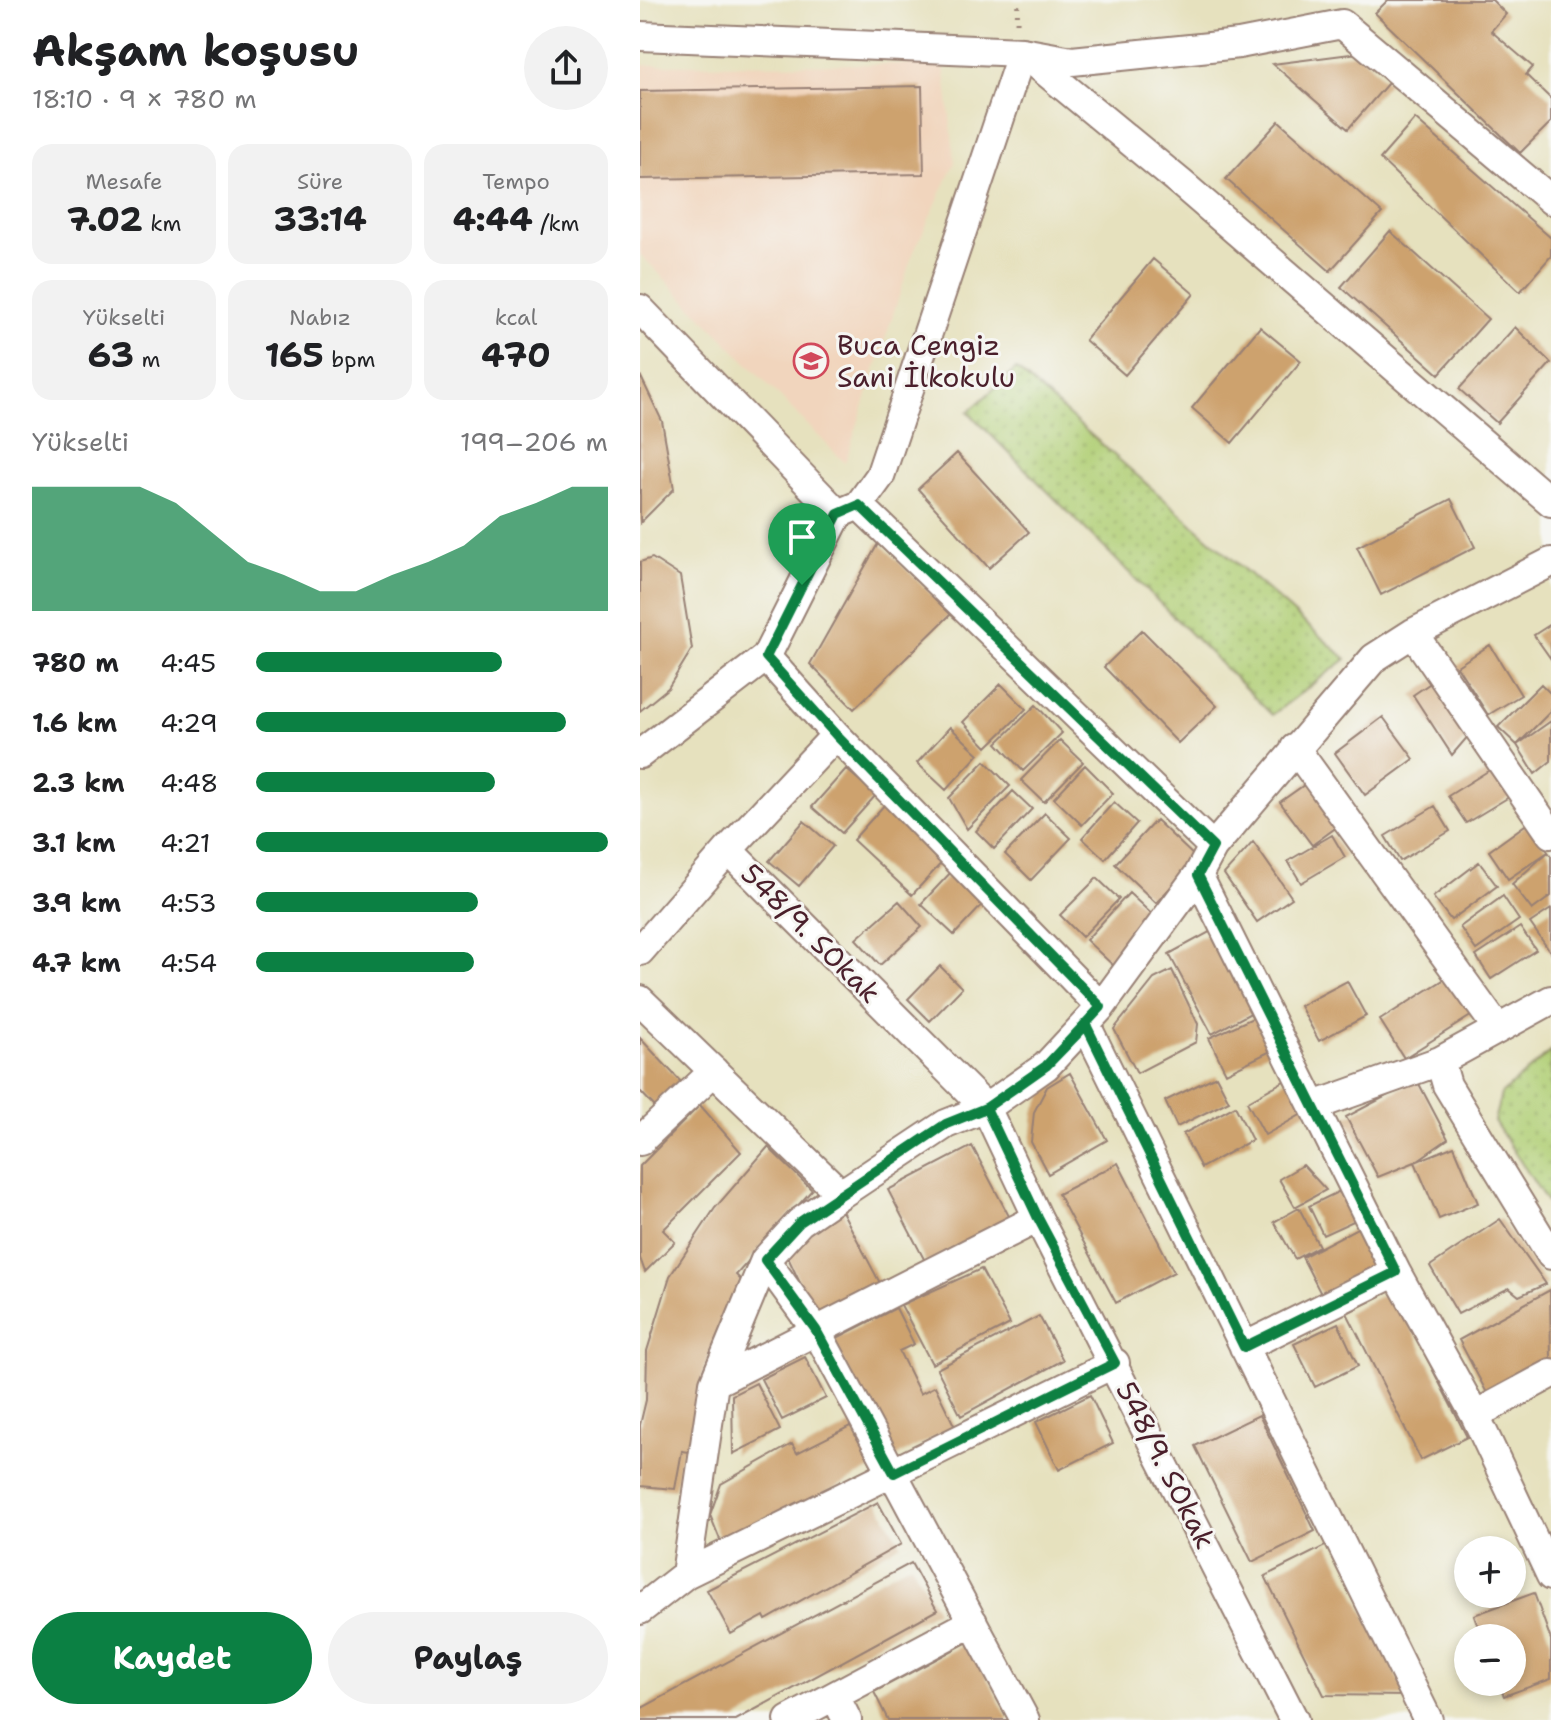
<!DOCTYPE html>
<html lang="tr">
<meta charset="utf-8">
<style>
body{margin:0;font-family:"Shantell Sans",sans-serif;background:#f2f2f2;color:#202124;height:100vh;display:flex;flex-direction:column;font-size:30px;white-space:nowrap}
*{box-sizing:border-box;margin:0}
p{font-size:26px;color:#757577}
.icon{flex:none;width:44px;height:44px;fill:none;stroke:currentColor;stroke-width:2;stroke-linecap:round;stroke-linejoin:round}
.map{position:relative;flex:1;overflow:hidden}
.panel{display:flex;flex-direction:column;background:#fff;width:640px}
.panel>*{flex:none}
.tools{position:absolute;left:814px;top:1536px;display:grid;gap:16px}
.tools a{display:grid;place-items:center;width:72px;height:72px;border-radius:50%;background:#fff;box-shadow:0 4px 12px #0003;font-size:40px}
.pin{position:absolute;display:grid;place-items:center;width:68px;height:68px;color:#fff;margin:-82px -34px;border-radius:50% 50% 50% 0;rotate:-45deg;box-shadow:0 0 8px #0007}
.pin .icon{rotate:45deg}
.round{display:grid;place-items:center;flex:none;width:84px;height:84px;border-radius:42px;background:#f2f2f2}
.head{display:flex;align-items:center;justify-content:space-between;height:136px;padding:0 32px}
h1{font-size:44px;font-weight:700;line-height:60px}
.stats{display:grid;grid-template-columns:repeat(3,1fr);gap:12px;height:136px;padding:8px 32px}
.stats div{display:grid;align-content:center;border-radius:20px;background:#f2f2f2;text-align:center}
.stats b{font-size:34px;font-weight:700}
.stats small{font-size:22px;font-weight:400}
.stats p{font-size:22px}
.chart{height:224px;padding:16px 32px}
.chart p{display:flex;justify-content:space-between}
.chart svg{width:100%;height:144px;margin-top:8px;fill:#0b8043;opacity:.7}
.action{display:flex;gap:16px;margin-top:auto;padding:16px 32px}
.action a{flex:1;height:92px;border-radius:48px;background:#0b8043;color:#fff;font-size:32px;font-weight:700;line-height:92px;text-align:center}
.action a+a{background:#f2f2f2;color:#202124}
ul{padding:0 32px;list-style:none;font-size:26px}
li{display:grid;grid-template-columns:128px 96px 1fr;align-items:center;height:60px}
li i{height:20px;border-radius:10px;background:#0b8043}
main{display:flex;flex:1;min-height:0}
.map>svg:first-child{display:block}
.built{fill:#f1d5bd}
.park{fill:url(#park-dots);stroke:#7e7750;stroke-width:2}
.building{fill:#cda26e}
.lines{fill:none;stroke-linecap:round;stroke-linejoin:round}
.street-casing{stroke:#988074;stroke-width:32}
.path{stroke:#988074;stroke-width:5;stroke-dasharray:2 6;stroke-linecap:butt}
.street{stroke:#fff;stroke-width:28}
.route-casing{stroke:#fff;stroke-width:16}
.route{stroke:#0b8043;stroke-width:10}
.labels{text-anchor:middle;stroke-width:6;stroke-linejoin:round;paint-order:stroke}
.poi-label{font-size:28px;fill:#4a1f2b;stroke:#f6f6f2;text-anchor:start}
.street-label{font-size:28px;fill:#4a1f2b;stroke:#f6f6f2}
</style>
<main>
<section class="panel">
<div class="head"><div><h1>Akşam koşusu</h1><p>18:10 · 9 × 780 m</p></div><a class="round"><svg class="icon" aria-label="share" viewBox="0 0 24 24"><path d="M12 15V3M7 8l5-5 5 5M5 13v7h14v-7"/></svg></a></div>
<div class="stats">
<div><p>Mesafe</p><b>7.02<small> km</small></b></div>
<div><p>Süre</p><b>33:14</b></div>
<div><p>Tempo</p><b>4:44<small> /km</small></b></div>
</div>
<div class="stats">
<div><p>Yükselti</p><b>63<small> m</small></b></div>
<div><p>Nabız</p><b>165<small> bpm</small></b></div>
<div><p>kcal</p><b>470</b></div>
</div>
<div class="chart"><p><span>Yükselti</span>199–206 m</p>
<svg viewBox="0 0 160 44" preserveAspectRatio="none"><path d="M0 44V6L10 6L20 6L30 6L40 11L50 20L60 29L70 33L80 38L90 38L100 33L110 29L120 24L130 15L140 11L150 6L160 6V44z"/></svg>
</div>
<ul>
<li><b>780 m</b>4:45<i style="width:70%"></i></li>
<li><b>1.6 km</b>4:29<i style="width:88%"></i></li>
<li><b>2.3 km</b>4:48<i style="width:68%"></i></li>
<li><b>3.1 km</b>4:21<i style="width:100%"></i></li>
<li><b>3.9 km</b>4:53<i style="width:63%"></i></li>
<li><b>4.7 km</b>4:54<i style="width:62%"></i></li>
</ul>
<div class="action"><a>Kaydet</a><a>Paylaş</a></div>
</section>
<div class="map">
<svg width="911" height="1720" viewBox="0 0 911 1720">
<defs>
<pattern id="park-dots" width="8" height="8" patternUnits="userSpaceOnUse" patternTransform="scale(2)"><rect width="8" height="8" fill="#b1cf76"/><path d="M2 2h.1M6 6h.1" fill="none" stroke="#9ab166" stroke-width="1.8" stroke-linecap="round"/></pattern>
</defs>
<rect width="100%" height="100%" fill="#f6f6f2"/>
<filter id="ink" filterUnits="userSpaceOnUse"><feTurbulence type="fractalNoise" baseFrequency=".0125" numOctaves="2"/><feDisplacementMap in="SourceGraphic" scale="16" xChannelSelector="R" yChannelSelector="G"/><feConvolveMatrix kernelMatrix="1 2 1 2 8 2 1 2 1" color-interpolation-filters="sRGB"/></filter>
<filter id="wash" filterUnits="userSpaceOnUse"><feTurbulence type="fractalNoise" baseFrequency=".006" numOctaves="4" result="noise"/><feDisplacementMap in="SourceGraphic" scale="32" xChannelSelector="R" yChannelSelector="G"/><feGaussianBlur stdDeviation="1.8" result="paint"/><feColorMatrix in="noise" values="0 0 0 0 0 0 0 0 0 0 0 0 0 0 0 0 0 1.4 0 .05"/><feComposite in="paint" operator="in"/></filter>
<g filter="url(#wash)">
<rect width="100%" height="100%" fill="#e6e1be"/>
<!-- built -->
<path class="built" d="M304,64L315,162L272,256L205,463L0,254V65Z"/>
<!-- park -->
<path class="park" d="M376,369L706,659L632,715L328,412Z
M911,1051V1208L854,1121L861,1094Z"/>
<g id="blocks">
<!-- building -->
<path class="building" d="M748,0H852L866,14L851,31L893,67L886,75L911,99V122L880,153L735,13Z
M718,53L748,83L708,129L633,64Z
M282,86L284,174L0,179V91Z
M775,119L911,238V256L880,292L740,159Z
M639,121L742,213L690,271L586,179Z
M750,231L848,319L799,374L701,287Z
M513,259L554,294L485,375L445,340Z
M620,327L661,361L592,443L552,408Z
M875,327L911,363L857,423L819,389Z
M0,375L22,421L34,489L0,523Z
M317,453L389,532L349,568L278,489Z
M811,499L835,547L741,595L717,547Z
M239,542L311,614L214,709L170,664Z
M12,558L40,576L52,649L28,688L0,711V562Z
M911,624V659L894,635Z
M502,630L577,706L538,743L464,667Z
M850,645L881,695L848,715L817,666Z
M795,680L830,734L812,755L773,695Z
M361,684L386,709L347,747L323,722Z
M901,684L911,694V711L877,745L858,727Z
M396,705L422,733L383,771L357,743Z
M743,717L774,759L725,795L695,753Z
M911,721V761L895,774L877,745Z
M310,727L339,754L306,790L277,763Z
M420,740L443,762L404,802L381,780Z
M345,761L370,786L327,829L309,798Z
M445,765L473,793L442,825L414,798Z
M856,766L874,794L826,823L808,796Z
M206,769L236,795L202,833L172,807Z
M674,778L705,821L672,845L640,802Z
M373,791L392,809L354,849L336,831Z
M474,802L497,823L465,859L442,838Z
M246,803L306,858L272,895L213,840Z
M795,806L810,831L760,861L745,836Z
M405,813L431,838L391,880L365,854Z
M516,820L557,859L516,903L475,864Z
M164,821L193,846L159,886L129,861Z
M888,823L911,856V896L892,910L872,884L908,852L868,879L849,851Z
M692,835L705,857L661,883L648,861Z
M613,842L652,898L617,922L584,874Z
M839,862L857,886L811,920L793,897Z
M313,870L346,901L314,935L281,904Z
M457,878L479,899L442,937L420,915Z
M489,893L519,921L476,968L446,940Z
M863,896L879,920L836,950L820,927Z
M259,901L282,927L240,965L216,939Z
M911,909V953L890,923Z
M880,927L896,950L851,979L836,956Z
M575,929L618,1009L572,1034L529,954Z
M300,966L322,988L290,1021L268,999Z
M532,970L558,1024L556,1042L497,1073L474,1029L514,979Z
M813,974L837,1012L764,1058L740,1020Z
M707,981L726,1016L679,1041L660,1006Z
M617,1016L633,1050L586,1073L569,1038Z
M0,1038L42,1083L15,1107L0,1091Z
M430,1073L467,1140L408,1174L391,1142L394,1112L407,1087Z
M576,1076L589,1101L537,1127L525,1101Z
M651,1077L669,1110L625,1135L607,1102Z
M777,1080L808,1139L775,1162L738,1177L706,1117Z
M60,1105L101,1152L23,1230L35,1242L5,1272L0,1258V1166Z
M595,1106L612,1140L561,1168L543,1134Z
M332,1146L370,1218L286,1263L248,1190Z
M814,1146L838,1203L799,1219L775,1162Z
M128,1147L172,1190L96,1275L101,1280L64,1369L58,1413L49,1452L42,1451L35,1489L0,1486V1425L6,1400L7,1351L30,1276L75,1208Z
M478,1163L534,1272L476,1303L418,1194Z
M663,1165L686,1190L655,1207L639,1179Z
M706,1188L720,1218L683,1235L669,1206Z
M659,1208L679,1246L655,1259L634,1222Z
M202,1211L241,1285L177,1319L144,1249Z
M860,1219L906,1284L879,1296L869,1288L818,1314L790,1266Z
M719,1227L739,1266L682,1296L662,1257Z
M341,1269L370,1324L292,1364L261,1305Z
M752,1290L827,1437L781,1460L707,1313Z
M910,1290L911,1361L848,1395L819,1340Z
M256,1308L274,1344L259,1351L280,1394L295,1386L315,1427L253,1458L193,1340Z
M399,1316L423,1360L321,1416L297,1369Z
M698,1323L718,1366L675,1387L654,1344Z
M165,1357L186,1398L142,1420L121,1379Z
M116,1383L140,1430L93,1454L92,1395Z
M450,1395L473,1443L419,1470L396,1422Z
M619,1415L675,1531L612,1562L555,1446Z
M212,1425L233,1468L83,1547L70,1515L81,1484L152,1444L157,1453Z
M238,1502L261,1544L126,1620L124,1616L91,1634L67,1590Z
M689,1544L767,1696L684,1695L625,1576Z
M271,1563L297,1610L96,1720H0V1709Z
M894,1593L911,1640V1679L864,1696L858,1682H872V1638H842L834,1615Z
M328,1642L369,1720H248L234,1692Z"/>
</g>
</g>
<g filter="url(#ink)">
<use href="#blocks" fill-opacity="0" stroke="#988074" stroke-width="2"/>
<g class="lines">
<!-- street casing -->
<g class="street-casing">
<path id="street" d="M0,36L382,52L542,184L911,502
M0,309L198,514L219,505L573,847
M219,505L240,476L382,52L432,61L599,44L702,24L911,200
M773,633L911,834
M126,657L196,735L461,1007
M655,748L858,1029
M0,754L126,657L198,514
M88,850L346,1108L398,1218L654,1720
M558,875L756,1272L835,1415L911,1576
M0,951L88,850L196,735
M0,1000L201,1194L160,1222L125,1260L74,1383L46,1574
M446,1025L788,1720
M800,1061L807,1085L911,1255
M674,1106L800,1061L911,1000
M0,1141L74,1071
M201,1194L306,1124L346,1108L406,1066L461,1007L558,875L573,847L734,658L773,633L911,562
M125,1260L176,1330L385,1720
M604,1347L756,1272
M74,1383L398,1218
M835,1415L911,1374
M0,1610L46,1574L475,1363
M195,1696L207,1720
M149,1720L333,1622"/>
</g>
<!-- path -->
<path class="path" d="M377,23L378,0"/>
<!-- street -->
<use href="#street" class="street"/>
</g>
</g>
<g class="lines" filter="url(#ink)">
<!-- route casing -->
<g class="route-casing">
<path id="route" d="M162,585L126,657L196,735L461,1007L406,1066L346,1108L306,1124L160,1222L125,1260L176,1330L254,1473L475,1363L398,1218L346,1108L406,1066L446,1025L604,1347L756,1272L558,875L573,847L219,505L198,514L162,585"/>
</g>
<!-- route -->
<use href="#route" class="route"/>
</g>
<!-- icons -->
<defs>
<g id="school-ring" transform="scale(1.8)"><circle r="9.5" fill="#f6f6f2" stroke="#d1495b" stroke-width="1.5"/><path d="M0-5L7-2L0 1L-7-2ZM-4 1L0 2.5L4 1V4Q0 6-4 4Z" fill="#d1495b"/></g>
</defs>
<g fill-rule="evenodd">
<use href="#school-ring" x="171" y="361"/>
</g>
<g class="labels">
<!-- poi labels -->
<g class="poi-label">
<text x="197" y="355">Buca Cengiz<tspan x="197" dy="32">Sani İlkokulu</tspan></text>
</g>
<!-- street labels -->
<g class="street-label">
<text transform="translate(171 933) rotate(45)" y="10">548/9. SOkak</text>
<text transform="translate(526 1465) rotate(63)" y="10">548/9. SOkak</text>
</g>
</g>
</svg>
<div class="tools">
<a>+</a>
<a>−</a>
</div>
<div class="pin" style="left:162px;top:585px;background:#1e9e55"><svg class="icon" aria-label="arrive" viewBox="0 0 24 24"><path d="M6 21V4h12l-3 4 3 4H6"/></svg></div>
</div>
</main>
